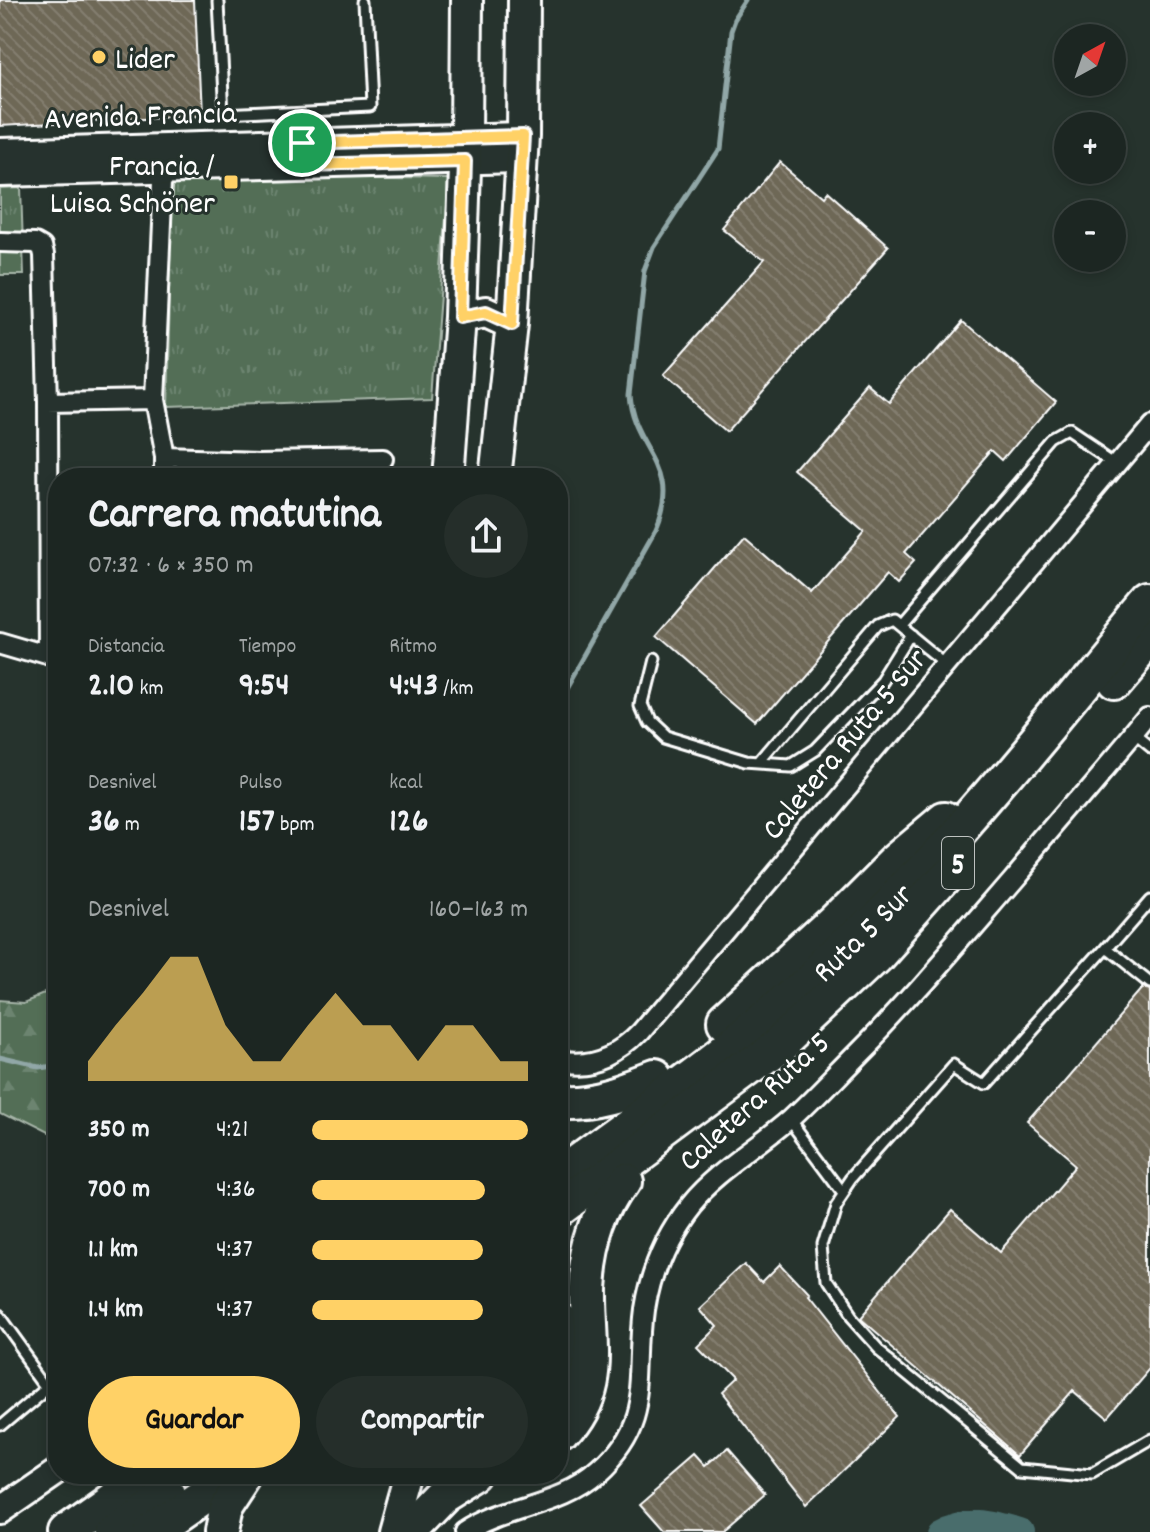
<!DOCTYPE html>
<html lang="es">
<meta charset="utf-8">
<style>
body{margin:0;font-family:Dekko,sans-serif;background:#252e2a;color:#f1f3f6;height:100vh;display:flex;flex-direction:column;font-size:30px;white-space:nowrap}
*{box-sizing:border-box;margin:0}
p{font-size:26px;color:#a0a5a5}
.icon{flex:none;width:44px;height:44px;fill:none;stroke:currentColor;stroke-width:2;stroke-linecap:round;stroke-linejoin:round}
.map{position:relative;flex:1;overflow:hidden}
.sheet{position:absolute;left:48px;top:468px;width:520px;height:1016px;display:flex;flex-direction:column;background:#1c2622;border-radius:32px;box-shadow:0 4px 12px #0003,0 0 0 2px #3a4340}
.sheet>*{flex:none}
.needle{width:52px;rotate:40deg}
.buttons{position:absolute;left:1054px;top:24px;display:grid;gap:16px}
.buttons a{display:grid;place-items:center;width:72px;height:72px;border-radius:50%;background:#1c2622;box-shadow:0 4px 12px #0003,0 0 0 2px #3a4340;font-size:40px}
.pin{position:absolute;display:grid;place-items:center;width:68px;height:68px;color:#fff;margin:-34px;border:4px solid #fff;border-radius:50%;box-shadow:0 2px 8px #0007}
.round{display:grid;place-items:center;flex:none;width:84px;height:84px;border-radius:42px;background:#252e2a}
.head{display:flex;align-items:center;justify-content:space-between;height:136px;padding:0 40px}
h1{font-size:44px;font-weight:700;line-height:60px}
.metrics{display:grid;grid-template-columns:repeat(3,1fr);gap:12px;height:136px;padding:8px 40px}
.metrics div{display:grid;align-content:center}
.metrics b{font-size:34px;font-weight:700}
.metrics small{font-size:22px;font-weight:400}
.metrics p{font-size:22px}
.chart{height:224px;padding:16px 40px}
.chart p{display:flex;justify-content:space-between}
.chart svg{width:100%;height:144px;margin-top:8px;fill:#ffd166;opacity:.7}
.primary-button{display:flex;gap:16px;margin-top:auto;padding:16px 40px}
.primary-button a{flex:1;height:92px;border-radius:48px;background:#ffd166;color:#111;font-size:32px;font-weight:700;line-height:92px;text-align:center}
.primary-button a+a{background:#252e2a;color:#f1f3f6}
ul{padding:0 40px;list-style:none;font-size:26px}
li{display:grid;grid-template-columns:128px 96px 1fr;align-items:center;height:60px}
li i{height:20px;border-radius:10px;background:#ffd166}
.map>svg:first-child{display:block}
.grass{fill:url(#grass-tufts);stroke:#a8b6aa;stroke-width:2}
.forest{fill:url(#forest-firs);stroke:#a8b6aa;stroke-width:2}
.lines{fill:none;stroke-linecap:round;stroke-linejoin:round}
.stream{stroke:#91a7a7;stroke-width:5}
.river{stroke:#486d6c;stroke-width:28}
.building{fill:url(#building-back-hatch);stroke:#fff;stroke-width:2}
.lane-casing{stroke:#fff;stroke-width:15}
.street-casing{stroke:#fff;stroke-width:24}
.secondary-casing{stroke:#fff;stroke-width:32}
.primary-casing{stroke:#fff;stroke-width:36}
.highway-casing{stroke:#fff;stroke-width:40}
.lane{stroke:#26332d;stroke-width:9}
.street{stroke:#26332d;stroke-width:18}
.secondary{stroke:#26332d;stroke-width:26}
.primary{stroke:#26332d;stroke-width:30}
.highway{stroke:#26332d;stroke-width:34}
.route-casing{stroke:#fff;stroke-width:16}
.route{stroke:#ffd166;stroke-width:10}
.poi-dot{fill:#ffd166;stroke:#26332d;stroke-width:3}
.labels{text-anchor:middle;stroke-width:6;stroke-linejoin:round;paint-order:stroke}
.shield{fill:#26332d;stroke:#bec2c0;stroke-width:2}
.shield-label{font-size:30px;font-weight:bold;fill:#fff}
.poi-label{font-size:32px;fill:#fff;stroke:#26332d;text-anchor:start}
.street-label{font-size:32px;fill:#fff;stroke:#26332d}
</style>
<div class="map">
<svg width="1150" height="1532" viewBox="0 0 1150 1532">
<defs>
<pattern id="grass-tufts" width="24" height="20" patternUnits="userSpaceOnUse" patternTransform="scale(2)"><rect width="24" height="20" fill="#526e56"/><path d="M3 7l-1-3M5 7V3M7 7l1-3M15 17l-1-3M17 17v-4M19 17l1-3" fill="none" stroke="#6c846f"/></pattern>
<pattern id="forest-firs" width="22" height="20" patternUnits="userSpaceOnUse" patternTransform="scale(2)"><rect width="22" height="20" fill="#526e56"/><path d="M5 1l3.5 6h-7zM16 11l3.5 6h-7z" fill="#6c846f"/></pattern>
<pattern id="building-back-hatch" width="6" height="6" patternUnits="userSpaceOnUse" patternTransform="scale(2)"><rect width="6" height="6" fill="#6e6757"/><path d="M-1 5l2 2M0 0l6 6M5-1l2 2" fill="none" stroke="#847e70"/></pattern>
</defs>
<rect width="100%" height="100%" fill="#26332d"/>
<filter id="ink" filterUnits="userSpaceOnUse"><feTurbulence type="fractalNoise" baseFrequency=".0125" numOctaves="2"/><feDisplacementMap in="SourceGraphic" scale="16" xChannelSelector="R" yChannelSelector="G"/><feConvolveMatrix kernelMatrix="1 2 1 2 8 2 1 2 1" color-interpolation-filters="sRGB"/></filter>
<g filter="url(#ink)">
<!-- grass -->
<path class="grass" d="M283,176L449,179L432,398L166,407L172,177Z
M21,188L24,275H0V189Z"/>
<!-- forest -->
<path class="forest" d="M58,989V1132L44,1136L0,1114V1000L26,1002Z"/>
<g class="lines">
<!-- stream -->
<path class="stream" d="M558,704L656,531C685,463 635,452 631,394L645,271L654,247L718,149L731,31L735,20L748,0
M0,1059L38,1068L58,1065"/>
<!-- river -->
<path class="river" d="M940,1532C968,1517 991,1523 1020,1532"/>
</g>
<!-- building -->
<path class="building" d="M0,0H195L200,115L0,126Z
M780,162L821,197L825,192L888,248L726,431L663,376L764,262L724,230Z
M961,320L1056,402L1006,461L995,451L906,554L916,563L899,582L888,572L757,724L656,637L744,534L812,593L866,531L797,472L870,388L889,404Z
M1143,988L1150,991V1368L1107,1418L1075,1391L1020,1455L858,1316L950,1209L1001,1253L1076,1165L1027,1123Z
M746,1263L764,1282L780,1266L807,1295L805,1297L900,1417L806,1507L718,1394L733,1380L698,1344L717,1325L700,1306Z
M727,1451L765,1495L722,1532H664L641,1506L699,1456L709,1467Z"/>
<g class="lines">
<!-- lane casing -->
<g class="lane-casing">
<path id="lane" d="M217,0L223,114L370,107L365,0
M299,111L301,142
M899,625L1056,442L1072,433L1117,463
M651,662L640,706L647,722L663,737L749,763L791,766L815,751L883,680L911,635
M1133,738L1150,752
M761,764L878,626L892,620L948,666
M1105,948L1150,896
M1150,984L1105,948L984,1083L954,1064L853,1178L836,1203L823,1247L826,1283L848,1316L876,1347L1022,1467L1092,1474L1150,1440
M791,1119L844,1190
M0,1314L50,1383L0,1425"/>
</g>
<!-- street casing -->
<g class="street-casing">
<path id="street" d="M164,158L153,400L164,458V478
M0,242L35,243L42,247L44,255L48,402L49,658
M48,402L153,400
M164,458L259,461L383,459
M0,643L58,660
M558,1059C590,1065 617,1055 639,1032L1150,424
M465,1532C505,1505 560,1505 596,1472C654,1420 635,1375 644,1310C650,1271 665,1235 689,1205C717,1171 758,1148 791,1119C813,1099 834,1076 855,1055C911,999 961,939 1013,879C1058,825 1105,772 1150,717"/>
</g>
<!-- secondary casing -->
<g class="secondary-casing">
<path id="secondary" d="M0,152L523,136
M0,173L521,159
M0,1510L58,1470"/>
</g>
<!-- primary casing -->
<g class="primary-casing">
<path id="primary" d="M460,317L486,312L512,324
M448,478L460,317L466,138L467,0
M495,478L512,324L523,136L524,0
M393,1532L409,1474"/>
</g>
<!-- highway casing -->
<g class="highway-casing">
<g id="highway">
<path d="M1114,681L1150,639"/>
<path d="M724,1024L835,922L897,860L946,819"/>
<path d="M558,1100C594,1102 624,1091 657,1078"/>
<path id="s1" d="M558,1176C650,1108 745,1042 829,964C948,854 1047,725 1150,602"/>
<path d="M558,1210L780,1045L876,955L952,870"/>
<path d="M558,1320L574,1339L585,1368"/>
<path d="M558,1434C602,1387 586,1346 587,1289C589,1249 599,1213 623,1181"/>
<path d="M66,1532L147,1474"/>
<path d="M112,1532L168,1493"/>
<path d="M151,1532L234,1474"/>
<path d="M220,1532L225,1506L246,1474"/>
<path d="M411,1532L446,1496L481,1474"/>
</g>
</g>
<!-- lane -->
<use href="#lane" class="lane"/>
<!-- street -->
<use href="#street" class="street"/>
<!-- secondary -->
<use href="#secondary" class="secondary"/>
<!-- primary -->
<use href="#primary" class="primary"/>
<!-- highway -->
<use href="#highway" class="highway"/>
</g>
</g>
<g class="lines" filter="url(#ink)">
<!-- route casing -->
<g class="route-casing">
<path id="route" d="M523,136L512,324L486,312L460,317L465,161L304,165L302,143Z"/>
</g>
<!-- route -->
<use href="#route" class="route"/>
</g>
<!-- markers -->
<g class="poi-dot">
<circle cx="99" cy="57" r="8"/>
<rect x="223" y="174" width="16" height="16" rx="4"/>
</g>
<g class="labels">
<!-- shield labels -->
<rect class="shield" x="942" y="837" width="32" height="52" rx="6"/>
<g class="shield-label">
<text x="958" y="873">5</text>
</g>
<!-- poi labels -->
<g class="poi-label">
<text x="115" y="68">Lider</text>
<text x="215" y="175" text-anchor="end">Francia /<tspan x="215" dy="37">Luisa Schöner</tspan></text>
</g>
<!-- street labels -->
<g class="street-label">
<text transform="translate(140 114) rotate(-2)" y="11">Avenida Francia</text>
<text transform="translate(843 743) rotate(-50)" y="11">Caletera Ruta 5 Sur</text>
<text dy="11" stroke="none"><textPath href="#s1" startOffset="390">Ruta 5 Sur</textPath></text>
<text transform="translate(753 1100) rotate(-42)" y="11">Caletera Ruta 5</text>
</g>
</g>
</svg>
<div class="buttons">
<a><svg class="needle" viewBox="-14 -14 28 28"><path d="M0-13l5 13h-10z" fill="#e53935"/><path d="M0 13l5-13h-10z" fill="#a0a5a5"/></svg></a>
<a>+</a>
<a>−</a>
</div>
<div class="pin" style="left:302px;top:143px;background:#1e9e55"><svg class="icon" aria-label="arrive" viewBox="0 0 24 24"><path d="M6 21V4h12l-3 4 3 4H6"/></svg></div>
<section class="sheet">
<div class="head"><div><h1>Carrera matutina</h1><p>07:32 · 6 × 350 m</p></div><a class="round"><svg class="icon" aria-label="share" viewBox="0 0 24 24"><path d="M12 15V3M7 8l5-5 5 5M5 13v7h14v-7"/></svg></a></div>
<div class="metrics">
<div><p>Distancia</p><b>2.10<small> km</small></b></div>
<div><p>Tiempo</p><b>9:54</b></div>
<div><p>Ritmo</p><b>4:43<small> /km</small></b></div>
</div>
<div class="metrics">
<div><p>Desnivel</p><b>36<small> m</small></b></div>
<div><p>Pulso</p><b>157<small> bpm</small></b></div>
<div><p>kcal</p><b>126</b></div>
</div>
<div class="chart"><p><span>Desnivel</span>160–163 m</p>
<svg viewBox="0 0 160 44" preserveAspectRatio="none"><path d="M0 44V38L10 27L20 17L30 6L40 6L50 27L60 38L70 38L80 27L90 17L100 27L110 27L120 38L130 27L140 27L150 38L160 38V44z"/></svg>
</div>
<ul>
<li><b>350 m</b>4:21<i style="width:100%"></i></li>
<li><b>700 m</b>4:36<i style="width:80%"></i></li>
<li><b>1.1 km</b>4:37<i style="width:79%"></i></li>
<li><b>1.4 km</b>4:37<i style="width:79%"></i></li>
</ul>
<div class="primary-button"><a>Guardar</a><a>Compartir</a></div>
</section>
</div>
